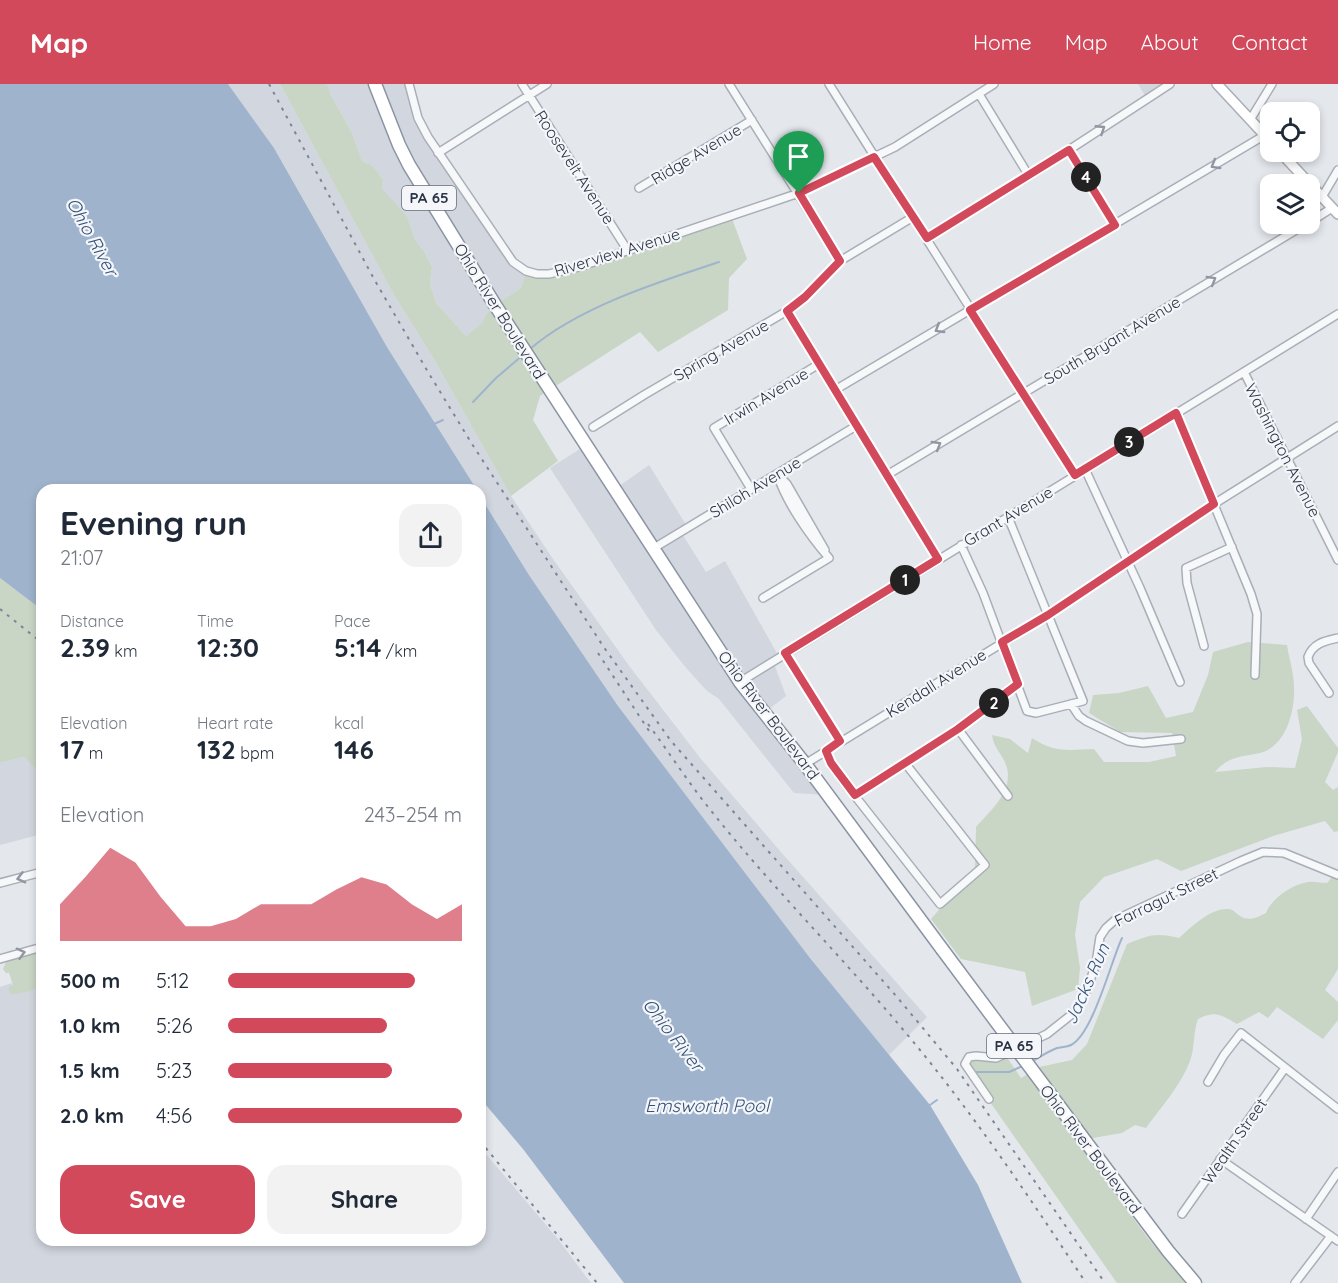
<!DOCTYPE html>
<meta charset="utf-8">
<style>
body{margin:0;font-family:Quicksand,sans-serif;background:#f2f2f3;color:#1f2937;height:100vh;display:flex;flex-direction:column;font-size:22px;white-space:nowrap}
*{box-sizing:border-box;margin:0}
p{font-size:20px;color:#747a83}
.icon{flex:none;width:33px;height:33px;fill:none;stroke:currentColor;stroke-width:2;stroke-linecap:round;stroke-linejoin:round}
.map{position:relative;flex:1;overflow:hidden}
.side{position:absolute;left:36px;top:400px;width:450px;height:762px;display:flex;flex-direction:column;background:#fff;border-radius:18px;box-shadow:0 3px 9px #0003}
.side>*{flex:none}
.fabs{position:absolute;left:1260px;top:18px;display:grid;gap:12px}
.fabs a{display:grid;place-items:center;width:60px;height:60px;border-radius:12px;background:#fff;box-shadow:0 3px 9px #0003;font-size:30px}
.pin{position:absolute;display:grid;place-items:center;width:51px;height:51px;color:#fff;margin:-62px -26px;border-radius:50% 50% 50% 0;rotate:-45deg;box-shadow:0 0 6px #0007}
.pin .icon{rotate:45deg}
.km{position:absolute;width:30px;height:30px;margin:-15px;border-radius:50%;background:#222;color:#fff;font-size:16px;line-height:30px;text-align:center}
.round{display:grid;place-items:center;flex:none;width:63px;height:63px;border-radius:18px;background:#f2f2f3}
.head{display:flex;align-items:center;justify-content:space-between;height:102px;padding:0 24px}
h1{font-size:33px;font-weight:700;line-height:45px}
.figures{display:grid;grid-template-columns:repeat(3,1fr);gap:9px;height:102px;padding:6px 24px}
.figures div{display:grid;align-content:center}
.figures b{font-size:26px;font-weight:700}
.figures small{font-size:16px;font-weight:400}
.figures p{font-size:16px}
.chart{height:168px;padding:12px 24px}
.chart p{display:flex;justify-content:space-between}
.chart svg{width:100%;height:108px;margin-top:6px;fill:#d1495b;opacity:.7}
.button{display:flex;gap:12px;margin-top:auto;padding:12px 24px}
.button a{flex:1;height:69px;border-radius:18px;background:#d1495b;color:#fff;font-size:24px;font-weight:700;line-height:69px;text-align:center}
.button a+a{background:#f2f2f3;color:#1f2937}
ul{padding:0 24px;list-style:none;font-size:20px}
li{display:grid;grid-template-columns:96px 72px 1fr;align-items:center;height:45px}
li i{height:15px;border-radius:8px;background:#d1495b}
header{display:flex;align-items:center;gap:36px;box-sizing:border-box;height:84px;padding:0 30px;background:#d1495b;color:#fff}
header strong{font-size:28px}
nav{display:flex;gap:33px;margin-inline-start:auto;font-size:21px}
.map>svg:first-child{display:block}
.built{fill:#d2d6de}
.green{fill:#c9d6c5}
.water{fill:#9fb4cc}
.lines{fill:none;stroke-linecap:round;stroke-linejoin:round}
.stream{stroke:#9fb4cc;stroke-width:2}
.street-casing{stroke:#a9aeb7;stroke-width:10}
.secondary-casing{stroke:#a9aeb7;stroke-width:12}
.highway-casing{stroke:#8b94a3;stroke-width:15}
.street{stroke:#f7f8fa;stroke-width:7}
.secondary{stroke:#fff;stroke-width:9}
.highway{stroke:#fff;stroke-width:12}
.rail{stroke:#7d8696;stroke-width:2;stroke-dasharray:3 6;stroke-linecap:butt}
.highway-bridge-casing{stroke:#8b94a3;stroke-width:15;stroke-linecap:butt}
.highway-bridge{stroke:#fff;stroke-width:12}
.oneway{stroke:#9196a0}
.route-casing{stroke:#fff;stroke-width:12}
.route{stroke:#d1495b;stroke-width:8}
.labels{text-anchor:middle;stroke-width:4.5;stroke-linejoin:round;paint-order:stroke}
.shield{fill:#f4f6f9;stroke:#676e7b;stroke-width:1.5}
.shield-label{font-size:15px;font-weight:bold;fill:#2b3445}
.street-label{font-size:16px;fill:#2b3445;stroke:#f4f6f9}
.water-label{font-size:18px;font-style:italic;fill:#34527a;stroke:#f4f6f9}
</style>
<header>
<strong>Map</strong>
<nav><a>Home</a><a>Map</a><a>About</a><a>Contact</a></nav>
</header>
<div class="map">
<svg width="1338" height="1199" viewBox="0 0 1338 1199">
<rect width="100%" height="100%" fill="#e4e7ec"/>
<!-- built -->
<path class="built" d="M228,0H280L394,211L435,277L511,412L553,475L630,583L701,675L780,767L927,933L889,971L810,874L618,622L529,491L480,412V406H477L387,263L274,64Z
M327,0H409L418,34L504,167L526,187L521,204L495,221L487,229L482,239L466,252L436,219L430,200L432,183L424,167L415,156L407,132L381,105L383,96L373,82L362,77L352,49L332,13Z
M1138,0H1170L1147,15Z
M586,361L615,405L649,381L688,444L681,448L706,488L725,477L779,573L773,577L786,612L765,628L828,711L794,709L719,615L707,607L687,585L656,546L550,384Z
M24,673L42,692V750L0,761V679Z
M12,899L15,909L42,902V1156H480V1063L557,1154L591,1199H0V903Z"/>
<!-- green -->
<path class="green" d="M280,0H327L332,13L352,49L362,77L373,82L383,96L382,105L407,132L415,156L424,167L432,183L430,200L436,219L466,252L482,239L487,229L495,221L521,204L526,187L549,190L731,132L747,175L729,194L728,226L658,268L640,248L540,312L533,336L558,377L511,412L435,277L394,211Z
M0,494L42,526V692L24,673L0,679Z
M1248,558L1287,561C1289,575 1294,589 1294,603C1295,626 1287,662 1260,669C1241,673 1228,672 1215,688L1267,683L1295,684L1302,655L1297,626L1307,622L1338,664V668L1325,698L1333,706L1338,703V747L1334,748L1325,737L1273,752L1181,787L1157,775L1104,793L1080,818L1075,851L1080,884L1078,905L1032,922L1025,888L961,875L931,835L975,784L976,743C991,726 1015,706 1006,681C1002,669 994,665 992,651L1010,655L1028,669L1032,654C1054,669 1069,666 1094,665L1104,678H1149L1176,672L1172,649L1120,648L1089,629L1093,611L1119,609L1148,602L1166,634L1193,628L1208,591L1213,568Z
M1332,793L1338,796V885L1325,906L1338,918V936L1323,955L1277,923L1268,934L1259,928L1237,940C1221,931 1216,926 1198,935C1193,948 1195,964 1190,977C1181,1001 1161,1023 1146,1044L1135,1041L1122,1049L1093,1054L1081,1063L1147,1153L1185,1199H1117L990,1018L994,1015L969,981L971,977L1000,978L1006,972L1021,994L1039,983L1072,976L1087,960L1127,860C1148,851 1157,848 1179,854C1191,843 1211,824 1228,825C1234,825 1235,829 1240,832C1249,838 1258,833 1266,829C1272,814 1291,801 1308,798C1314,797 1321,799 1327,799Z
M42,868V902L27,908L10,910L8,904L13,901L9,889H6L3,885L6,878L10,876L12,872Z"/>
<!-- water -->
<path class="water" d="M0,0H228L274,64L387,263L477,406H42V526L0,494Z
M480,412L529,491L618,622L810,874L930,1021L978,1101L1022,1199H624L523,1065L480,1014Z"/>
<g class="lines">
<!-- stream -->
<path class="stream" d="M530,265C579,223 658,198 719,178
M473,318L496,294L523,271
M434,340L443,336
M1033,977C1041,972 1049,967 1057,964C1062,963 1067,963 1071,961C1093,950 1111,877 1122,854
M976,988H1009L1025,981
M927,1023L937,1016"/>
<!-- street casing -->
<g class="street-casing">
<path id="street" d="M409,0L418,34L428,53L513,178L526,187L537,190H549L579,183L799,109L895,63L994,0
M522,0L628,167
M729,0L840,177
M829,0L1075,391
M979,10L1029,92
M1250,36L1272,0
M1069,66L1115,141
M438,69L547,0
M639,104L752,36
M1322,113L1338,86
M1310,138L1332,124
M927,154L1029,92L1170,0
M787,227L938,475
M1244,288L1338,476
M835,306L1265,51
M1176,329L1251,510L1257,530L1255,591
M593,343L644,311L787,227L805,213L840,177L913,133
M1085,385L1140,504L1180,598
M777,390C786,418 809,451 829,474
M887,391L1306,140
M779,392L787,400L825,466
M751,405L714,344L819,280
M961,461L983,509L1027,627L1036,629L1083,617L1008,433
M654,464L856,342
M763,514L829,474
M1204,562L1187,499L1186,484L1232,463
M785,569L840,658
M740,598L1338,230
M1329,609L1309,579L1308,573C1313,559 1325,557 1338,554
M1071,620L1079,632L1086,637L1128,657L1143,659L1181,655
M958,645L1008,712
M826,667L831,679L844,698L940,820L985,781L905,679
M805,680L1048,531L1214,420L1338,342
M855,711L958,645L1018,600
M0,799L42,788
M0,875L42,863
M1208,998L1224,971L1241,949L1338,1025
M989,1015L965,980L969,973L976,972L996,974L1047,950L1076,927L1088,903L1096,879L1100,853L1106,844L1115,836L1241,777L1263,768L1284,769L1338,791
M1220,1075L1338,1157
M1182,1130L1285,984
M1306,1135L1338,1088
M1295,1199L1331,1152"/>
</g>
<!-- secondary casing -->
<g class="secondary-casing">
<path id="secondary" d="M1217,0L1270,57
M1280,68L1338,130"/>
</g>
<!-- highway casing -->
<g class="highway-casing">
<path id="highway" d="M375,0L399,61L409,81L495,221L740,598L805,680L942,865
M1086,1058L1168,1167L1195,1199"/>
</g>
<!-- street -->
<use href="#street" class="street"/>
<!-- secondary -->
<use href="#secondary" class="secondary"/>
<!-- highway -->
<use href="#highway" class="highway"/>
<!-- rail -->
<path class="rail" d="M269,0L374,195L428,288L472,360L603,562L671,657L897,913L957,985L1105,1199
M0,525L42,559
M598,569L651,650
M648,640C665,663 681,687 698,710C760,791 834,864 900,942C969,1023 1028,1111 1086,1199
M480,1057L597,1199"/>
<!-- highway-bridge casing -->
<g class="highway-bridge-casing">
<path id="highway-bridge" d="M942,865L1086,1058"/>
</g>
<!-- highway-bridge -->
<use href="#highway-bridge" class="highway-bridge"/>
</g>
<!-- one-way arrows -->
<defs><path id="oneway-chevron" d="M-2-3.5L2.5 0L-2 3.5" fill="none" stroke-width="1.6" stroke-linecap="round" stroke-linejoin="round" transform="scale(1.5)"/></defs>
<g class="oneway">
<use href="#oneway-chevron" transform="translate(1101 45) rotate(-33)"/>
<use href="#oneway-chevron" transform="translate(1215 81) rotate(149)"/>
<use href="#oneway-chevron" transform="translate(1212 196) rotate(-31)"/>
<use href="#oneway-chevron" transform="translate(939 245) rotate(149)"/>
<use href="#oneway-chevron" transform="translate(937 361) rotate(-31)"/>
<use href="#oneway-chevron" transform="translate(21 794) rotate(165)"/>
<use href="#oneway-chevron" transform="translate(21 869) rotate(-15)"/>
</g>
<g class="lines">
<!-- route casing -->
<g class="route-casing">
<path id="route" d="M1069,66L1115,141L970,226L1075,391L1176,329L1214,420L1048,531L1002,558L1018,600L958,645L855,711L831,679L826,667L840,657L785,569L938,475L787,227L805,213L840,177L799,109L874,73L927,154Z"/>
</g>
<!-- route -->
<use href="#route" class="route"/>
</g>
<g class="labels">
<!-- shield labels -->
<g class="shield">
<rect x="402" y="102" width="54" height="24" rx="4.5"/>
<rect x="987" y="950" width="54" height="24" rx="4.5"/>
</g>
<g class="shield-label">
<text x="429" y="119">PA 65</text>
<text x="1014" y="967">PA 65</text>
</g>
<!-- street labels -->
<g class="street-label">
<text transform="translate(696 70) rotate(-31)" y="6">Ridge Avenue</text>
<text transform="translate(575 83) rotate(57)" y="6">Roosevelt Avenue</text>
<text transform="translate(617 168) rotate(-17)" y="6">Riverview Avenue</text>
<text transform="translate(500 227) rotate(58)" y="6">Ohio River Boulevard</text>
<text transform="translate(1112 256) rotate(-31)" y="6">South Bryant Avenue</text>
<text transform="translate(721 266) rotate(-30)" y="6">Spring Avenue</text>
<text transform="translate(766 312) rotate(-31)" y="6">Irwin Avenue</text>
<text transform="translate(1283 366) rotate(63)" y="6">Washington Avenue</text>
<text transform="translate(755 403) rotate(-31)" y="6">Shiloh Avenue</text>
<text transform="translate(1008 432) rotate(-31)" y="6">Grant Avenue</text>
<text transform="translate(936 599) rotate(-32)" y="6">Kendall Avenue</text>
<text transform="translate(769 631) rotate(53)" y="6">Ohio River Boulevard</text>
<text transform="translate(1166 813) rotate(-26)" y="6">Farragut Street</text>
<text transform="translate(1234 1057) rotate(-55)" y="6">Wealth Street</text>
<text transform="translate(1091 1065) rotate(53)" y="6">Ohio River Boulevard</text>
</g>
<!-- water labels -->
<g class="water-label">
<text transform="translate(92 153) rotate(61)" y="6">Ohio River</text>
<text transform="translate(1087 900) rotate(-66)" y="6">Jacks Run</text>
<text transform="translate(673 951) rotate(52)" y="6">Ohio River</text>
<text x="707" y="1028">Emsworth Pool</text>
</g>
</g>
</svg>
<div class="fabs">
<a><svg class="icon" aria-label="locate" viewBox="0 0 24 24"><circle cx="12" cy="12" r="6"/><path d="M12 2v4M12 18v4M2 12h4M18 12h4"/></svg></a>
<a><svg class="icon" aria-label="layers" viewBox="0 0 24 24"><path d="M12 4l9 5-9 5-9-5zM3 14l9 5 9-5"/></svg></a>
</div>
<div class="pin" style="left:799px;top:109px;background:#1e9e55"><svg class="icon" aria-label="arrive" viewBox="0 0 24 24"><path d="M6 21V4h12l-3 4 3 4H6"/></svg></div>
<b class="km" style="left:905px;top:496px">1</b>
<b class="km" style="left:994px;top:619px">2</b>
<b class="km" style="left:1129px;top:358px">3</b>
<b class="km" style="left:1086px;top:93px">4</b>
<section class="side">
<div class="head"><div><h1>Evening run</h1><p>21:07</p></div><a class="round"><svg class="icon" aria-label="share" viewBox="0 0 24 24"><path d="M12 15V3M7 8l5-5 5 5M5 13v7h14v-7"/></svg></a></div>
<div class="figures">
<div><p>Distance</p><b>2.39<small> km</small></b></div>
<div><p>Time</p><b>12:30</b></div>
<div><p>Pace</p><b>5:14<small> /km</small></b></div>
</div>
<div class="figures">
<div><p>Elevation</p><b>17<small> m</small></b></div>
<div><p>Heart rate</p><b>132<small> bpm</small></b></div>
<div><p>kcal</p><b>146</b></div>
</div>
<div class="chart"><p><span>Elevation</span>243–254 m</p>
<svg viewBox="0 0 160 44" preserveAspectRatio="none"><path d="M0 44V29L10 18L20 6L30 12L40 26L50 38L60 38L70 35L80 29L90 29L100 29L110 23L120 18L130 21L140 29L150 35L160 29V44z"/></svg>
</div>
<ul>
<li><b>500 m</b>5:12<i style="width:80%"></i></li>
<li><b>1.0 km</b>5:26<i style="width:68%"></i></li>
<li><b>1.5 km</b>5:23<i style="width:70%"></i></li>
<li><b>2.0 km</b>4:56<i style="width:100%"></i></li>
</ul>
<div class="button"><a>Save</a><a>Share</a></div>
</section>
</div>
